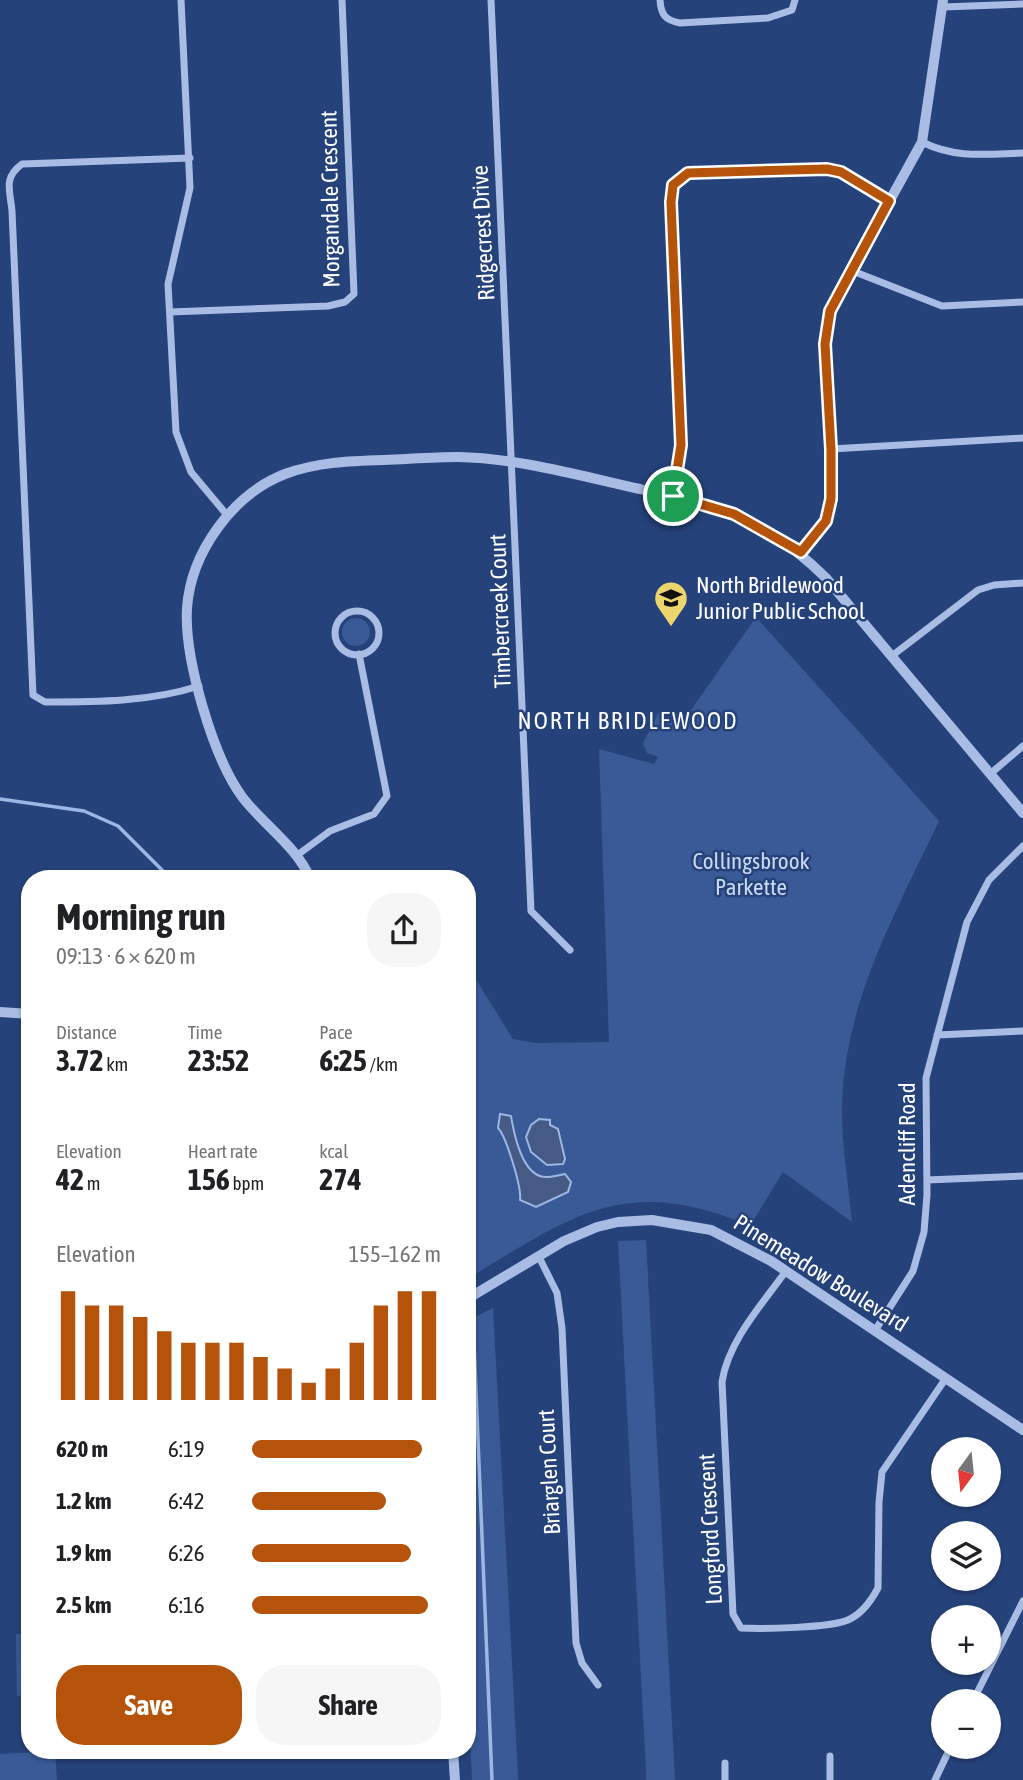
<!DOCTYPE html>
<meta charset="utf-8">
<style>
body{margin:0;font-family:"Asap Condensed",sans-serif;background:#f6f6f6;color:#202124;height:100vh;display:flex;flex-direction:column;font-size:26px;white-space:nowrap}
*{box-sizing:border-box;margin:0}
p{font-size:23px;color:#757577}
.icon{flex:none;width:38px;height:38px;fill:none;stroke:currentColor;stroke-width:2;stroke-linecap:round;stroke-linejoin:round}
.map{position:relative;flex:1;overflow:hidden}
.sheet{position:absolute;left:21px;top:870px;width:455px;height:889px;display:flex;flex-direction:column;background:#fff;border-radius:28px;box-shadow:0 2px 5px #0004}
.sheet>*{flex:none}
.needle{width:46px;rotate:195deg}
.buttons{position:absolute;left:931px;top:1437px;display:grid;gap:14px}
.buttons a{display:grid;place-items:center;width:70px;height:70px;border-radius:50%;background:#fff;box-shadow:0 2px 5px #0004;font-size:35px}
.pin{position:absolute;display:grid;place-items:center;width:60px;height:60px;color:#fff;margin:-30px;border:4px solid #fff;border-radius:50%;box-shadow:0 2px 7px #0007}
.round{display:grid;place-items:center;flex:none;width:74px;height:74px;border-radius:28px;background:#f6f6f6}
.summary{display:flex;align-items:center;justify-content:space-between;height:119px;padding:0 35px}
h1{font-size:38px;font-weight:700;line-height:52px}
.stats{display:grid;grid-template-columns:repeat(3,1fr);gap:10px;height:119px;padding:7px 35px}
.stats div{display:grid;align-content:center}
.stats b{font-size:30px;font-weight:700}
.stats small{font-size:19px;font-weight:400}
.stats p{font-size:19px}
.chart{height:196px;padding:14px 35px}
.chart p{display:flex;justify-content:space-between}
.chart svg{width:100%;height:126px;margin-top:7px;stroke:#b45309;stroke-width:6}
.button{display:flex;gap:14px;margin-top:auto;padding:14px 35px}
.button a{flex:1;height:80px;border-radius:28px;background:#b45309;color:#fff;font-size:28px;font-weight:700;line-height:80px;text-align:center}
.button a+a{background:#f6f6f6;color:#202124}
ul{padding:0 35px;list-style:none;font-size:23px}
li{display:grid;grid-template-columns:112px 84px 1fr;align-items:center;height:52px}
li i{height:18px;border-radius:9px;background:#b45309}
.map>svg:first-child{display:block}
.green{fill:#395a97}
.water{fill:#455a84;stroke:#9db7e4;stroke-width:2}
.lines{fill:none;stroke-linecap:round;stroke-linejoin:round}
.stream{stroke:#9db7e4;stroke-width:3.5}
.minor{stroke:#a9bde4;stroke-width:7}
.tertiary{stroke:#a9bde4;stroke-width:10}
.route-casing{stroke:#fff;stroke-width:14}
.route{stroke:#b45309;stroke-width:9}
.labels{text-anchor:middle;stroke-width:5;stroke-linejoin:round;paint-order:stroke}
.street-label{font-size:23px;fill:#fff;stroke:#25427a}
.poi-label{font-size:23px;fill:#fff;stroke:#25427a;text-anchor:start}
.park-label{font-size:23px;fill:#cbd9f3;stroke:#25427a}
.neighbourhood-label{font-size:24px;letter-spacing:2px;fill:#fff;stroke:#25427a}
</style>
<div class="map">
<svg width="1023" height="1780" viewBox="0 0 1023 1780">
<rect width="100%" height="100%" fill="#25427a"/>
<!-- green -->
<path class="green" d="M756,617L939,821C899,906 850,992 843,1088C839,1131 848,1179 852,1222L783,1172L750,1226C624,1173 573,1216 467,1279V965L513,1039L536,1043L609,1042L599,749L654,764L658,757L647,753L643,743L659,712L682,723Z
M342 632a14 14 0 1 1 28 0a14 14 0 1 1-28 0Z
M646,1240L675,1780H646V1772L618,1241Z
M493,1308L518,1775V1780H472L467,1677V1321Z
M16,1634H30V1695L17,1696Z
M55,1751L57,1780H0V1754Z"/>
<!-- water -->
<path class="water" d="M500,1114L511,1116C514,1134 522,1178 547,1177C553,1177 559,1175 565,1174L571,1182L568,1192L536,1207L520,1200C522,1188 506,1136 498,1128Z
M539,1119L550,1120V1125L558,1129L565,1159L563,1164L547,1165L531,1152L526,1137L531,1125Z"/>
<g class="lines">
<!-- stream -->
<path class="stream" d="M0,799L84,811L118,826L170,878
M467,1199L472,1210L469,1267
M473,1318L492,1780"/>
<!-- minor -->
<path class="minor" d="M181,0L190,188L168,284L176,432L191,472L227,515
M491,0L531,911L570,950
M660,0C661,15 665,20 680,23L768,18L792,10L795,0
M943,7L1023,4
M922,142C956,159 987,154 1023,153
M190,158L22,164C3,178 10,190 12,211L33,695L45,702C96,702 150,702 199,686
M850,270L942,306L1023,302
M170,312L328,306L345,302L354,294L342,0
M831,449L1023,438
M673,496L681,445L671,202L673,185L688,173L827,169L841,172L889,201
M335 633a22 22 0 1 1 44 0a22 22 0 1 1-44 0Z
M893,655L978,590L994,585L1023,583
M990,774L1023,746
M296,856L330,831L374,814L387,796L359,654
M937,1035L1023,1031
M927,1180L1023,1176
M539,1257L557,1293L562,1328L576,1643L582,1663L598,1685
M786,1271C763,1303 728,1341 722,1382L733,1614L741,1628C763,1629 830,1628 848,1620C862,1614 871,1601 878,1588L879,1502L882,1472L946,1378
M876,1329L913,1271L924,1232L927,1195L926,1078L967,922L989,880L1023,846
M973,1701L1023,1601
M830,1756V1780
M725,1780V1763
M935,1780L951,1746"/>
<!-- tertiary -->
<path class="tertiary" d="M801,553L826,521L831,500V449L825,344L829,311L922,142L943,0
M310,878C296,846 264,825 243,798C213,758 184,658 187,608C191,552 233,494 285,474C317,462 351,461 384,460C409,459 434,457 458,457C518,458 581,476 640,489C672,497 706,502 736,515C771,531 799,551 826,578L1023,813
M0,1012L30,1014
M467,1299L564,1241L597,1227L618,1222L652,1220L711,1230L771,1261L1023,1430
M453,1750L455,1780"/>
</g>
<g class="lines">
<!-- route casing -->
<g class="route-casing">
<path id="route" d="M827,169L841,172L889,201L830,311L825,344L831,449V499L826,521L801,552L734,514L673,496L681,445L671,202L673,185L688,173Z"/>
</g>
<!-- route -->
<use href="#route" class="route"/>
</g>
<!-- icons -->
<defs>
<g id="school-pin" transform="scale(1.75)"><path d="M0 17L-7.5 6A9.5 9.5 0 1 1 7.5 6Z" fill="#edd56e" stroke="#25427a"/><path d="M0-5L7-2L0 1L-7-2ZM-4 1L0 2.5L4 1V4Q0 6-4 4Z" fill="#111"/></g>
</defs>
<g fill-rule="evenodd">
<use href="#school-pin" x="671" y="598"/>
</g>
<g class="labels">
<!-- street labels -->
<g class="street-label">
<text transform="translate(330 199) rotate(-91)" y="8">Morgandale Crescent</text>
<text transform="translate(483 233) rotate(-93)" y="8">Ridgecrest Drive</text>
<text transform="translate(500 611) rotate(-92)" y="8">Timbercreek Court</text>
<text transform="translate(907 1144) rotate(-90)" y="8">Adencliff Road</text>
<text transform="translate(821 1273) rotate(32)" y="8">Pinemeadow Boulevard</text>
<text transform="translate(549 1472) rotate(-93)" y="8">Briarglen Court</text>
<text transform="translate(710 1529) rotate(-93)" y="8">Longford Crescent</text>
</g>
<!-- poi labels -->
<g class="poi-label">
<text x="696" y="593">North Bridlewood<tspan x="696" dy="26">Junior Public School</tspan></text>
</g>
<!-- park labels -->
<g class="park-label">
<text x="751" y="869">Collingsbrook<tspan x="751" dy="26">Parkette</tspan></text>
</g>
<!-- neighbourhood labels -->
<g class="neighbourhood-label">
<text x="628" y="729">NORTH BRIDLEWOOD</text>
</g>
</g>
</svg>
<div class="buttons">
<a><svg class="needle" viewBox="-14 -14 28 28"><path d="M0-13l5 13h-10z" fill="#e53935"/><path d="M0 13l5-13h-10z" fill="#757577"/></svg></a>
<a><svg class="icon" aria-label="layers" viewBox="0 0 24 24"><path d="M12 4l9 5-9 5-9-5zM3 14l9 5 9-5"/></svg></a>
<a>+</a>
<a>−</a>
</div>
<div class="pin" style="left:673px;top:496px;background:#1e9e55"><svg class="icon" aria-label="arrive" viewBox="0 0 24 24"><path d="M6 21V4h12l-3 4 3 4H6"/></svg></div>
<section class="sheet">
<div class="summary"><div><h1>Morning run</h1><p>09:13 · 6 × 620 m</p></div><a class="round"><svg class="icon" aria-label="share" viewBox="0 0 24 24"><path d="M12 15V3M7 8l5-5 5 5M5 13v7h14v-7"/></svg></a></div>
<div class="stats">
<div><p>Distance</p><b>3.72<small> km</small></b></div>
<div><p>Time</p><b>23:52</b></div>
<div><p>Pace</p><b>6:25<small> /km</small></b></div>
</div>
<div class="stats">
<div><p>Elevation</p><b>42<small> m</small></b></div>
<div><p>Heart rate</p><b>156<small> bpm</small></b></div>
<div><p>kcal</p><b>274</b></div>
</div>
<div class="chart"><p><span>Elevation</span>155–162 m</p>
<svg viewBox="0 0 160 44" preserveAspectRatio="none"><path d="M5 44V6M15 44V11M25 44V11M35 44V15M45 44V20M55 44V24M65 44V24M75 44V24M85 44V29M95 44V33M105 44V38M115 44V33M125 44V24M135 44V11M145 44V6M155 44V6"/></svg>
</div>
<ul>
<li><b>620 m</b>6:19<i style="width:90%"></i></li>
<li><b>1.2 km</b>6:42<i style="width:71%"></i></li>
<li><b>1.9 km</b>6:26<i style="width:84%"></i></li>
<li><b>2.5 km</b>6:16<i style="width:93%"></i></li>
</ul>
<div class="button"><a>Save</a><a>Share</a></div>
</section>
</div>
